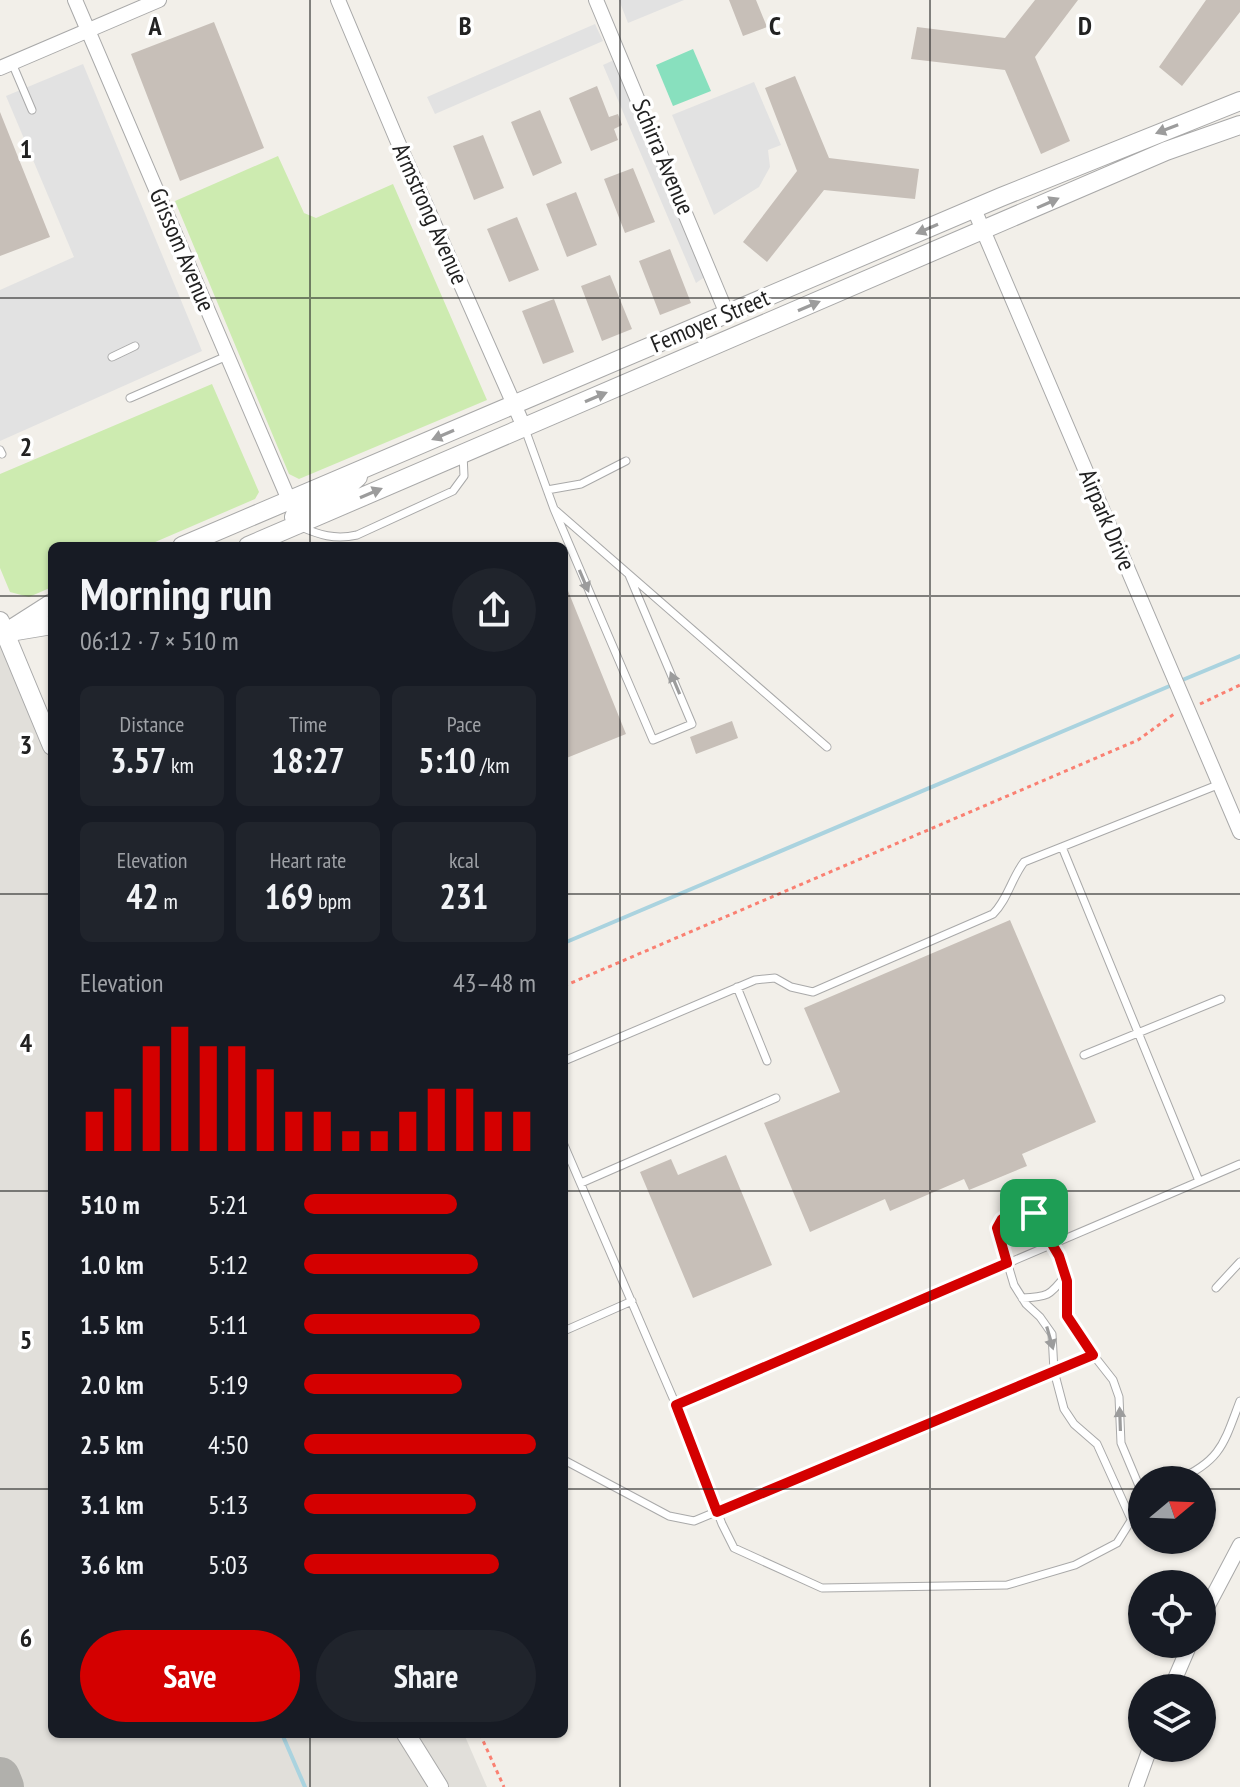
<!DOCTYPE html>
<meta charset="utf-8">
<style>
body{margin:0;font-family:"PT Sans Narrow",sans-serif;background:#20242c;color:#f1f3f6;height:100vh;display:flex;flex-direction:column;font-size:30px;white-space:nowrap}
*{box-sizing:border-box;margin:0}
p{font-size:26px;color:#9ea1a6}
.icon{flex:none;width:44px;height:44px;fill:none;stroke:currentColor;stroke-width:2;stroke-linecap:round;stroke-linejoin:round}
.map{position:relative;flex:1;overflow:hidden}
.side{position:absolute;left:48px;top:542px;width:520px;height:1196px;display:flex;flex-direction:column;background:#171b24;border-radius:12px;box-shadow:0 2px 6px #0004}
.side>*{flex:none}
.needle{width:52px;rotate:71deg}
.controls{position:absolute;left:1128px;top:1466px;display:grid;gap:16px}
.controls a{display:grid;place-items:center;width:88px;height:88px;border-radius:50%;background:#171b24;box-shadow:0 2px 6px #0004;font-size:40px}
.pin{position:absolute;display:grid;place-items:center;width:68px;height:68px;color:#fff;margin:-34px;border-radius:16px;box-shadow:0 4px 12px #0006}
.round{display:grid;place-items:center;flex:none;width:84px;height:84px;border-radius:42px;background:#20242c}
.head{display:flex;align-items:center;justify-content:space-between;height:136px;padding:0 32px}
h1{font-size:44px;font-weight:700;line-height:60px}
.metrics{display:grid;grid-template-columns:repeat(3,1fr);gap:12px;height:136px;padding:8px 32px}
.metrics div{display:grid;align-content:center;border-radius:12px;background:#20242c;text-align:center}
.metrics b{font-size:34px;font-weight:700}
.metrics small{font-size:22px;font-weight:400}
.metrics p{font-size:22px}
.chart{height:224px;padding:16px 32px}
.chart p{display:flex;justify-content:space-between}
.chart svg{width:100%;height:144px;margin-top:8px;stroke:#d40000;stroke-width:6}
.primary-button{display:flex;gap:16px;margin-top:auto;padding:16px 32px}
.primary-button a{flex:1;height:92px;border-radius:48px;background:#d40000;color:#fff;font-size:32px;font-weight:700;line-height:92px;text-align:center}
.primary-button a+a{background:#20242c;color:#f1f3f6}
ul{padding:0 32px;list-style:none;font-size:26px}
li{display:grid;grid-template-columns:128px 96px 1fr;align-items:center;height:60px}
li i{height:20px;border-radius:10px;background:#d40000}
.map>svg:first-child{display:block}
.airport{fill:#e1dfda}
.grass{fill:#cdebb0}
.pitch{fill:#88e0be}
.parking{fill:#e2e2e2}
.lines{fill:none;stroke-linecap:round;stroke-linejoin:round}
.stream{stroke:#aad3df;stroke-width:4}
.taxiway{stroke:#b1b0ac;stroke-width:40}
.building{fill:#c7bfb8}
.service-casing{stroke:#a9a9a9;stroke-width:9}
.minor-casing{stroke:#a9a9a9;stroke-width:16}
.tertiary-casing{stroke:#a9a9a9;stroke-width:20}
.path{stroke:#fa8072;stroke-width:3;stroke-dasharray:4 4;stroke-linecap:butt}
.service{stroke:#fff;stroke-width:7}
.minor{stroke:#fff;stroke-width:14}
.tertiary{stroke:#fff;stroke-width:18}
.oneway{fill:#9c9c9c}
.route-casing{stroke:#fff;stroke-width:16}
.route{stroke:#d40000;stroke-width:10}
.grid{fill:none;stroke:#222;stroke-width:2;stroke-opacity:0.55}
.labels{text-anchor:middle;stroke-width:7;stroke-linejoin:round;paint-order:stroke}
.street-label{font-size:24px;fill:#222;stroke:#fff}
.grid-label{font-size:26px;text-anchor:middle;font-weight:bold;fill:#222;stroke:#fff;stroke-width:7;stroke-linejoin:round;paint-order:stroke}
</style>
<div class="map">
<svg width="1240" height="1787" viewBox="0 0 1240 1787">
<rect width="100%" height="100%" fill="#f2efe9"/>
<!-- airport -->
<path class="airport" d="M0,638L52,747V1734H464L487,1787H0Z"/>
<!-- grass -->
<path class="grass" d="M278,156L304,213L316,218L393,184L487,400L299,479L289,474L175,201Z
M212,384L259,492L255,499L146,546H52V587L29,597L10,592L0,568V474Z"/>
<!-- pitch -->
<path class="pitch" d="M693,49L711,91L673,106L656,65Z"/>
<!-- parking -->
<path class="parking" d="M619,0H684L628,23Z
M595,24L603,41L435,114L427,97Z
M614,60L706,276L696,283L603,65Z
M83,64L202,351L0,441V290L74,257L6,96Z
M754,82L781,145L768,150L770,167L759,187L714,215L672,115Z"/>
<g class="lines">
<!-- stream -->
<path class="stream" d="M1180,681L1240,656
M564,943L1172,685
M282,1734L305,1787"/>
<!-- taxiway -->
<path class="taxiway" d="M0,1777L4,1787"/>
</g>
<!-- building -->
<path class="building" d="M729,0H756L767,27L743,36Z
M1035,0H1078L1035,57L1070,141L1041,154L1005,70L911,59L917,27L1005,38Z
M1206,0H1240V12L1182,86L1159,67Z
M214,22L264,148L180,181L131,54Z
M795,76L829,158L919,169L915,199L824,190L767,262L743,242L797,171L765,88Z
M597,86L609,117L618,114L622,125L614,129L618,140L591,151L569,98Z
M540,110L562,163L533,176L511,122Z
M0,112L50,237L0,256Z
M483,135L504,188L474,200L453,146Z
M633,168L655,222L625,233L604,179Z
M576,192L597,245L567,257L546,204Z
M517,217L539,270L509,282L487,229Z
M670,249L691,303L660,315L639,261Z
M610,275L632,329L602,341L581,286Z
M554,299L574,352L543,364L522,311Z
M564,581L626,734L564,759Z
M732,721L738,738L696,754L690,737Z
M1010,920L1096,1122L1022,1154L1027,1166L969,1190L964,1179L890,1211L885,1199L810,1232L764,1123L840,1092L804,1008Z
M726,1155L772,1265L693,1298L640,1172L671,1159L678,1175Z"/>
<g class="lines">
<!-- service casing -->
<g class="service-casing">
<path id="service" d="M12,63L32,110
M112,357L135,346
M130,398L227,356
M525,429L554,509L827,747
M0,450L2,454
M547,490L581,484L626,461
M554,509L653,740L692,724L629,575
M299,526C319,535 335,540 357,535L453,491L464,476L463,454
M1062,847L1199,1181
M737,987L767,1061
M1084,1055L1221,999
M564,1061L755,980L775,978L791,987L813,992L993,914C1008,899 1011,879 1024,862L1220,784
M564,1145L676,1405L722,1524L734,1548L822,1588L1007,1585L1075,1565L1117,1543L1142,1503
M581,1183L776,1098
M1216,1288L1240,1262
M1022,1298C1047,1297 1050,1296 1065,1276
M564,1331L632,1301
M676,1405L1240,1164
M564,1460L669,1516L694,1521L1093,1355
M1177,1480C1221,1461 1224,1443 1240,1401
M1131,1519L1097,1444L1074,1424L1064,1409L1054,1371L1052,1334L1040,1317L1026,1304L1014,1285L997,1228L1002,1219L1022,1210L1034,1213L1059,1256L1067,1281V1316L1080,1338L1113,1380L1119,1397L1121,1443L1142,1493"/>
</g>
<!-- minor casing -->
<g class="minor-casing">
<path id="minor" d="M75,0L289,500
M338,0L397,140L524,427
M596,0L727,314
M0,68L159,0
M974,209L1240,832
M1202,1617L1240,1545
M1171,1688L1190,1644
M1136,1787L1150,1748"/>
</g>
<!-- tertiary casing -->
<g class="tertiary-casing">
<path id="tertiary" d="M297,525L294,517L297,511L341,492L358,477
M182,546L1001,197L1240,101
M248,546L1166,151L1240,125
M0,621L52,746
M16,631L52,625
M5,633L52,603
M406,1734L439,1787"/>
</g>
<!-- path -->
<path class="path" d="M1200,704L1240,685
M564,986L1138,740L1174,714
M480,1734L504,1787"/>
<!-- service -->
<use href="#service" class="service"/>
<!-- minor -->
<use href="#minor" class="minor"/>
<!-- tertiary -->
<use href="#tertiary" class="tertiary"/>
</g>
<!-- one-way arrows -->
<defs><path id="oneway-solid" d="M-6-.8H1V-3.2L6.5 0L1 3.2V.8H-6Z" transform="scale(2)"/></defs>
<g class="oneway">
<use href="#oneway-solid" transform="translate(1167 129) rotate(159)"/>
<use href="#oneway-solid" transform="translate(1048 203) rotate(-24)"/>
<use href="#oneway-solid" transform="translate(927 229) rotate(157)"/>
<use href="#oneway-solid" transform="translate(809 306) rotate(-23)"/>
<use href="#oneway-solid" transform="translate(596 397) rotate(-23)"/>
<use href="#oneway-solid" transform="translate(443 435) rotate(157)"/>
<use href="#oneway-solid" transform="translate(371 493) rotate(-23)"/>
<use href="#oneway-solid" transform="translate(584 581) rotate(67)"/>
<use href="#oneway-solid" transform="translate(675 683) rotate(-113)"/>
<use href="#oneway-solid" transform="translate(1050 1338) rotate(74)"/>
<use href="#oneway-solid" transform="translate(1120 1419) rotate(-92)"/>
</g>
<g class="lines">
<!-- route casing -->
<g class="route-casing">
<path id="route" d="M1022,1210L1034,1213L1059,1256L1067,1281V1316L1093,1355L717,1512L676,1405L1007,1263L997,1228L1002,1219Z"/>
</g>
<!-- route -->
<use href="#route" class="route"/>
</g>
<!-- grid -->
<path class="grid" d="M310,0V546M620,0V1787M930,0V1787M0,298H1240M0,596H52M564,596H1240M0,894H52M564,894H1240M0,1191H52M564,1191H1240M0,1489H52M564,1489H1142M1202,1489H1240M310,1734V1787"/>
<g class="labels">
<!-- street labels -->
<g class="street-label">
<text transform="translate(663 157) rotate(67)" y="8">Schirra Avenue</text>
<text transform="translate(430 214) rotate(66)" y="8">Armstrong Avenue</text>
<text transform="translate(182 250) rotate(67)" y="8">Grissom Avenue</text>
<text transform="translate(710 321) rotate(-23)" y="8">Femoyer Street</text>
<text transform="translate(1107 520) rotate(67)" y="8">Airpark Drive</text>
</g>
</g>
<g class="grid-label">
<text x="155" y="35">A</text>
<text x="465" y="35">B</text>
<text x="775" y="35">C</text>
<text x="1085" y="35">D</text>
<text x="26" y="158">1</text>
<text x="26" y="456">2</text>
<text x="26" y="754">3</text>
<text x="26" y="1052">4</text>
<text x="26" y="1349">5</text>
<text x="26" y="1647">6</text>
</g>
</svg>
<div class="controls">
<a><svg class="needle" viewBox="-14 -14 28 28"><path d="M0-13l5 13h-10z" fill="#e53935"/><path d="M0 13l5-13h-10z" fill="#9ea1a6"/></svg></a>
<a><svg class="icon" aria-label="locate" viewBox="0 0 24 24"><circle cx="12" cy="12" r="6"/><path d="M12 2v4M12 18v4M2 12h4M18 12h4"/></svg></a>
<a><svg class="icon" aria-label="layers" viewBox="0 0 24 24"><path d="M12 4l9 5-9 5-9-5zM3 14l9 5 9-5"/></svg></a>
</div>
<div class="pin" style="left:1034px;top:1213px;background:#1e9e55"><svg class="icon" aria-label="arrive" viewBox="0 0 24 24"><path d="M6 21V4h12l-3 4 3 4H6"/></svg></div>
<section class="side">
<div class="head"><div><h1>Morning run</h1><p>06:12 · 7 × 510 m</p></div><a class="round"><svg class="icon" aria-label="share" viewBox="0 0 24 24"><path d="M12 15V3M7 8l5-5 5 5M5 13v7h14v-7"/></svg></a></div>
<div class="metrics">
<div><p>Distance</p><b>3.57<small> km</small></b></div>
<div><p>Time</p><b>18:27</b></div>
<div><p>Pace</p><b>5:10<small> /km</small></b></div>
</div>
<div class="metrics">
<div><p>Elevation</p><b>42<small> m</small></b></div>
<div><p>Heart rate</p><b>169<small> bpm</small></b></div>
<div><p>kcal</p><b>231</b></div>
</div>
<div class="chart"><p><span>Elevation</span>43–48 m</p>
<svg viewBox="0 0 160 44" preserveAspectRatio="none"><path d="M5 44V32M15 44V25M25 44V12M35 44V6M45 44V12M55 44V12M65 44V19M75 44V32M85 44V32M95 44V38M105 44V38M115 44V32M125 44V25M135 44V25M145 44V32M155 44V32"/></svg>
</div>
<ul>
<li><b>510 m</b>5:21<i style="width:66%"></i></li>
<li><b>1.0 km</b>5:12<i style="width:75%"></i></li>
<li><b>1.5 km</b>5:11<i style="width:76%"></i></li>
<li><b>2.0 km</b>5:19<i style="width:68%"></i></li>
<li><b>2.5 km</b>4:50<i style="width:100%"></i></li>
<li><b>3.1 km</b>5:13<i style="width:74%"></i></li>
<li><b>3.6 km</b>5:03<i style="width:84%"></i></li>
</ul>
<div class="primary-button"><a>Save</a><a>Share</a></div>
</section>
</div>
